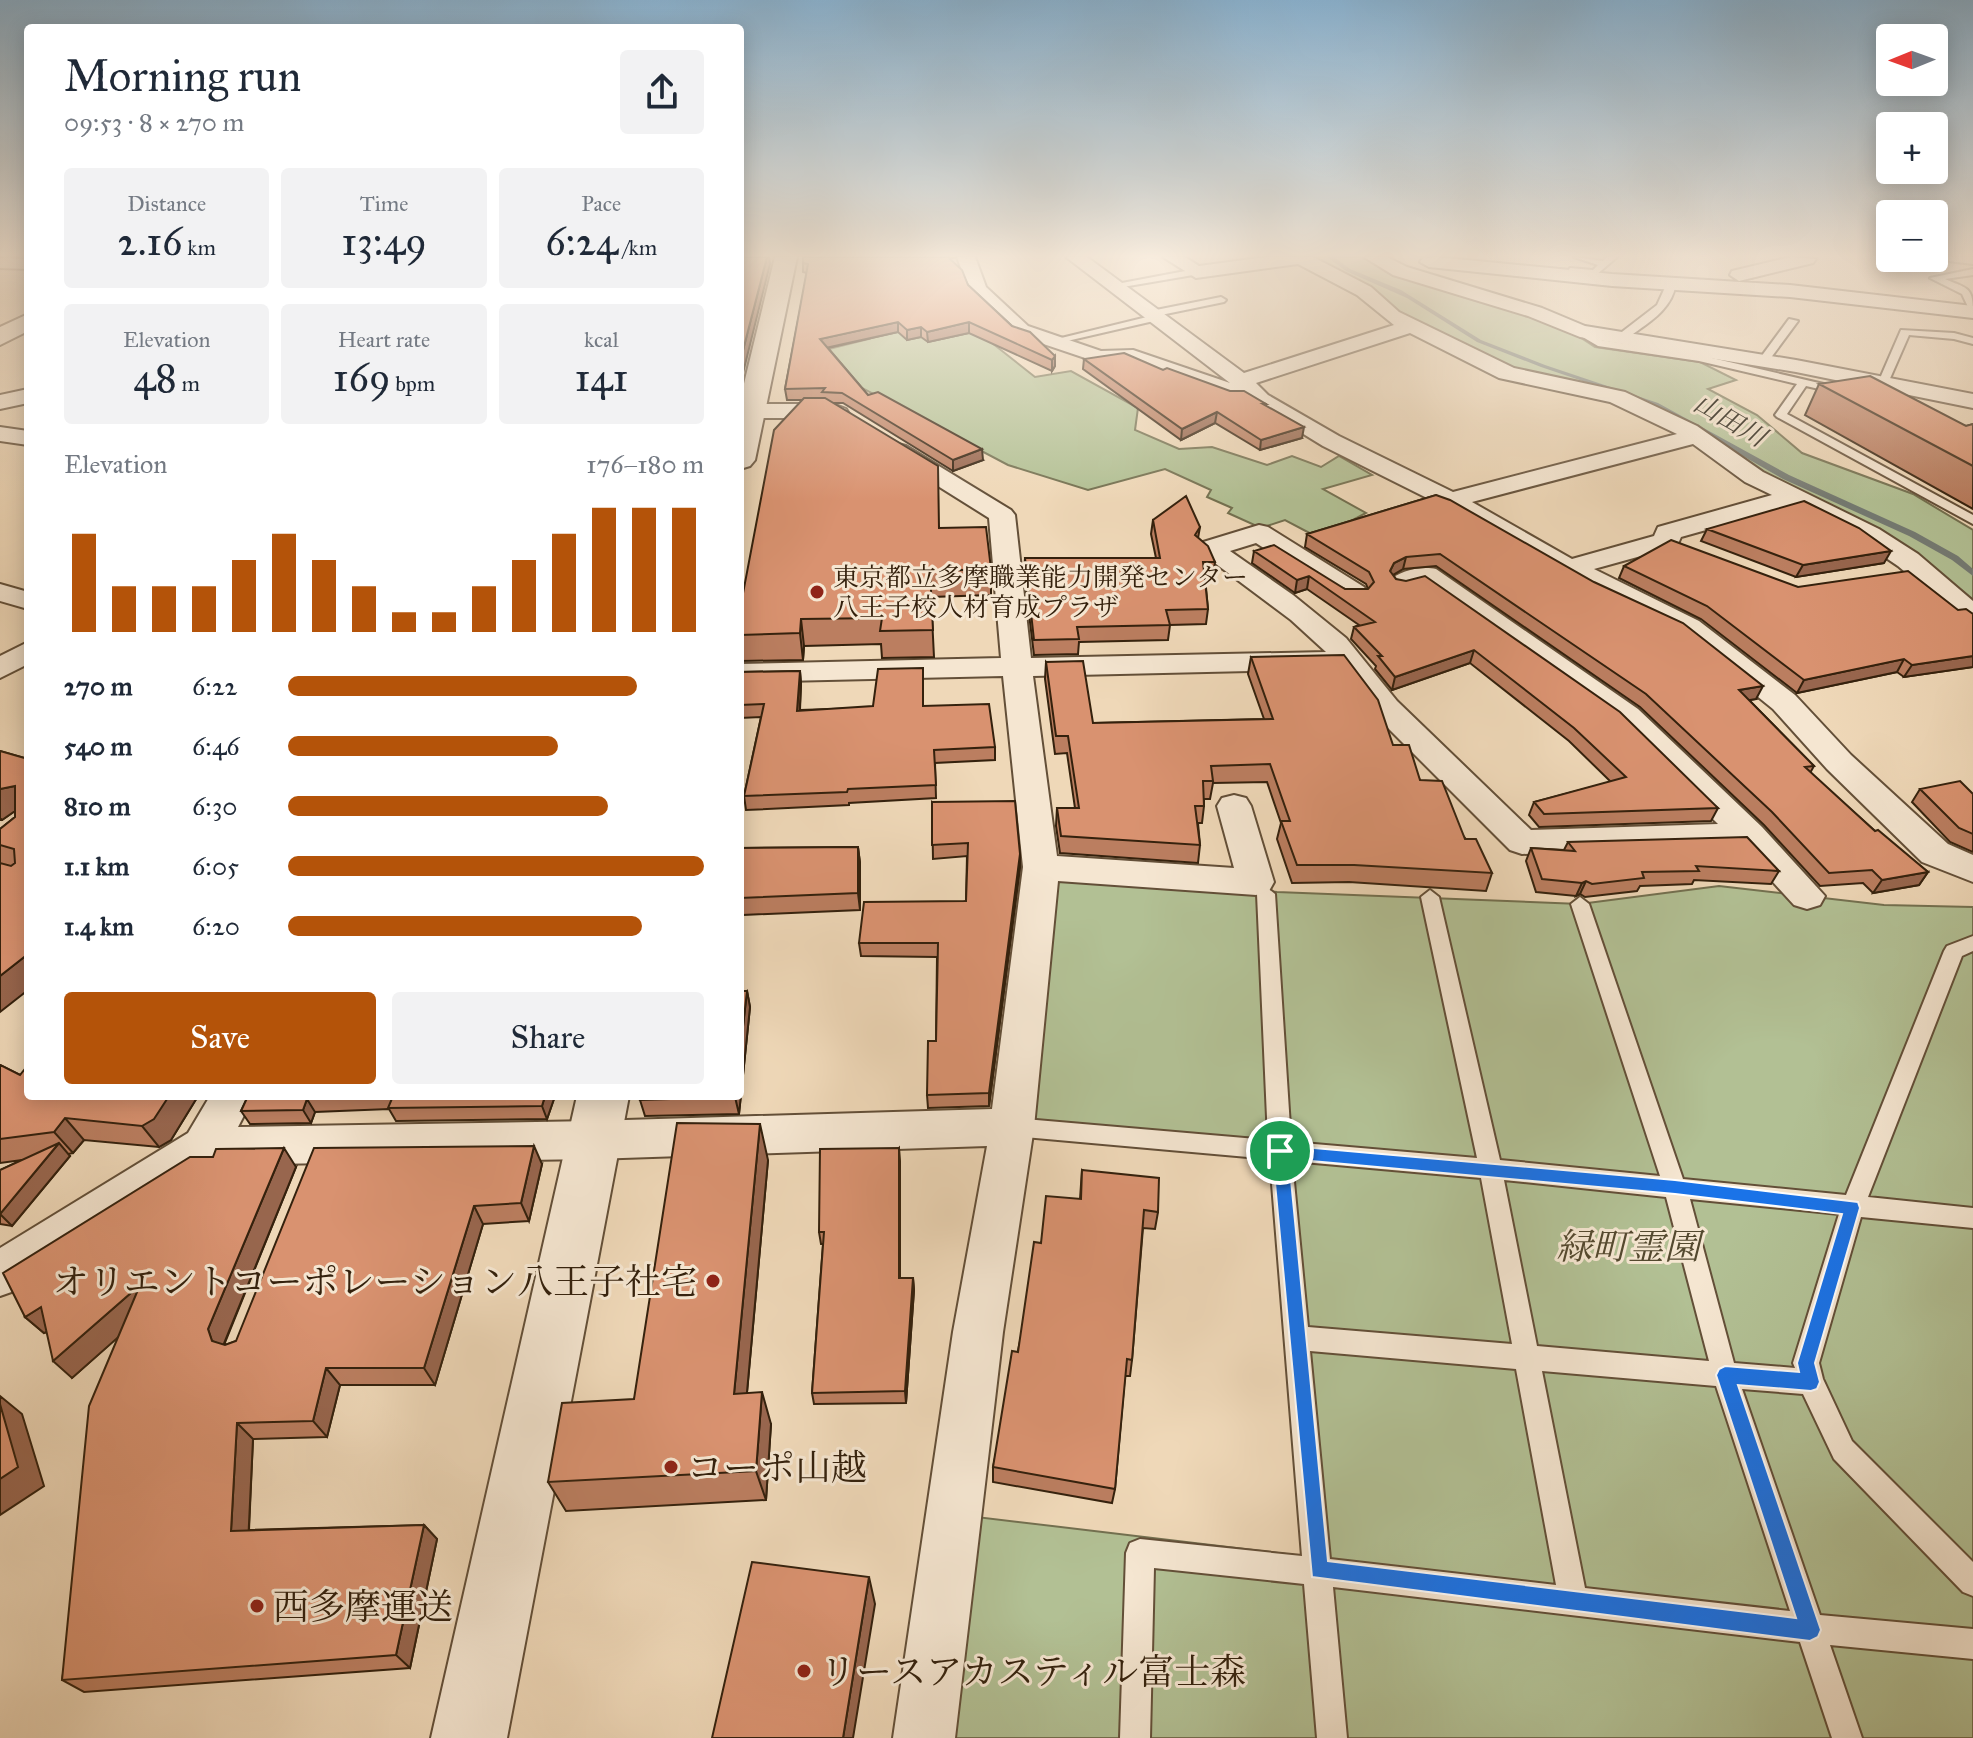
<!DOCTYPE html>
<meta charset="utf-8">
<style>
body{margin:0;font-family:"IM FELL Great Primer","Noto Serif JP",serif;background:#f2f2f3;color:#1f2937;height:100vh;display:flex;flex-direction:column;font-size:30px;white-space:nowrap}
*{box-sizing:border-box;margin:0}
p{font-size:26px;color:#747a83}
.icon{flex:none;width:44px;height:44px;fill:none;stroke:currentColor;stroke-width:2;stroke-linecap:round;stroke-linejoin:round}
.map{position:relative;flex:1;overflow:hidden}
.panel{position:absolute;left:24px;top:24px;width:720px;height:1076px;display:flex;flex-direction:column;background:#fff;border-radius:8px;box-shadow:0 4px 20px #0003}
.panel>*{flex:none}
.needle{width:52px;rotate:269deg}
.tools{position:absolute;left:1876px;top:24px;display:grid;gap:16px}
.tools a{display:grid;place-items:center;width:72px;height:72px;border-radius:8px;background:#fff;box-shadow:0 4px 20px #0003;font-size:40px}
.pin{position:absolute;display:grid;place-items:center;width:68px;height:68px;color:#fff;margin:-34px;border:4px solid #fff;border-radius:50%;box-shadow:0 2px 8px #0007}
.round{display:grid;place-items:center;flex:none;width:84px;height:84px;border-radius:8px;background:#f2f2f3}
.overview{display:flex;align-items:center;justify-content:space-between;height:136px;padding:0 40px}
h1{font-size:44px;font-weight:600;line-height:60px}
.figures{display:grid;grid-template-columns:repeat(3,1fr);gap:12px;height:136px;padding:8px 40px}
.figures div{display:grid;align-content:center;border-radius:8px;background:#f2f2f3;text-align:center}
.figures b{font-size:40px;font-weight:600}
.figures small{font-size:22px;font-weight:400}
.figures p{font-size:22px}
.chart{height:224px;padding:16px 40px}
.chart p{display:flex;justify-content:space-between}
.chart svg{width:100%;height:144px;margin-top:8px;stroke:#b45309;stroke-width:6}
.primary-button{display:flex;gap:16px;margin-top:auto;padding:16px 40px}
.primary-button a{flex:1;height:92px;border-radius:8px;background:#b45309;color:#fff;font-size:32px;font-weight:600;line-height:92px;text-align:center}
.primary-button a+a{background:#f2f2f3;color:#1f2937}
ul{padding:0 40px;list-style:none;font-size:26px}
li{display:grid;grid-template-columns:128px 96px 1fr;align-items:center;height:60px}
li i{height:20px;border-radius:10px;background:#b45309}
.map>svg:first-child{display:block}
.green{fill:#b2c094;stroke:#737050;stroke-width:2}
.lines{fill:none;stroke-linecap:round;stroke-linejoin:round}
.stream{fill:#747b74;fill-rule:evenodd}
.service-casing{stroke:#634f38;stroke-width:4}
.minor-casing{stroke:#634f38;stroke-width:4}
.tertiary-casing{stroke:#634f38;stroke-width:4}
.service{fill:#f5e6d1;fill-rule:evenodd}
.minor{fill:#f5e6d1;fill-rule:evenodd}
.tertiary{fill:#f5e6d1;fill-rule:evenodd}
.wall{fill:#bb7e60;stroke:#34210d;stroke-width:2}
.shaded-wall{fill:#98664e;stroke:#34210d;stroke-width:2}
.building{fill:#d99270;stroke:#34210d;stroke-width:2}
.route{fill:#1a73e8;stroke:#fff;stroke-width:2;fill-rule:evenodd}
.poi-dot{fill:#8f2418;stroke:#f5e6d1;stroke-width:3}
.labels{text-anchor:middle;stroke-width:6;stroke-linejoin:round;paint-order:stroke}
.far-water-label{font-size:26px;font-style:italic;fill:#544e41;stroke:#f5e6d1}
.far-poi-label{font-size:26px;fill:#34210d;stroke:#f5e6d1;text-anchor:start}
.near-park-label{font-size:36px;font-style:italic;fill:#54492f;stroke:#f5e6d1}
.near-poi-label{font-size:36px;fill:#34210d;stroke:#f5e6d1;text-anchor:start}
</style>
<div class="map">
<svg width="1973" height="1738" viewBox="0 0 1973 1738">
<rect width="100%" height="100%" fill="#efd8b8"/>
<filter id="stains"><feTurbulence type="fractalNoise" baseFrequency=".0025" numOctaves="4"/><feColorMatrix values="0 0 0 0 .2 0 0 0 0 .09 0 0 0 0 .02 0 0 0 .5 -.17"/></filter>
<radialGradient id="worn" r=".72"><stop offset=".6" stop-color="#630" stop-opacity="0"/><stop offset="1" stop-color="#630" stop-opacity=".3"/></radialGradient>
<!-- green -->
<path class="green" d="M1310,257H1370L1575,334L1595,347L1700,362L1736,380L1708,389L1757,415L1802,453L1913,494L1973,530V604L1755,471L1614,393L1568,379L1515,371L1403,315L1372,289Z
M945,306L1035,377L1071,371L1138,408L1135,430L1179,449L1212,447L1267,465L1292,456L1321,467L1339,456L1372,475L1323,489L1366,513L1319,538L1285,520L1261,528L1228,513L1232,508L1207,497L1211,490L1165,469L1088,490L1008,465L860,387L813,353L869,339L860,330Z
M1041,867L1277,892L1580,904L1719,886L1884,905L1973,907V1738H924L952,1514L1303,1556L1276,1160L1012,1127Z"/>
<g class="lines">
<!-- stream -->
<path class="stream" d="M1327,257H1334L1350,269L1401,290L1481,340L1545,365L1658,403L1789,475L1915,532L1958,556L1973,569V576L1952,560L1909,536L1783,479L1654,405L1541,367L1477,342L1407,298L1346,271Z"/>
<!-- service casing -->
<g class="service-casing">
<path id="service" d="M1574,257L1603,261L1607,257H1617L1595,276L1567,273L1570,268L1593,270L1598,265Z
M1196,269L1199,274L1111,289L1106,286Z
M1973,269V275L1945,279C1965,288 1973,286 1973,310L1968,307L1962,294L1930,278Z
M1668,281L1676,283C1672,311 1646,324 1626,339H1618V335L1657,305Z
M1221,297L1226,300L1224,302L1156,316L1158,320L1054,344L1049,341L1147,317L1146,312Z
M1789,319L1798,321L1767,363H1759L1758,361Z
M1580,328L1601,340L1699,355L1845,389V393L1841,394L1806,386L1787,414L1973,515V524L1777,417L1775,415L1797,384L1699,361L1598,346L1576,333V329Z
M1901,330L1954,333L1973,338V344L1954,339L1909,335L1888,383L1879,385L1878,383Z
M1266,887L1275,894L1291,1142L1477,1158L1421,897L1430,890L1439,897L1500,1160L1660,1176L1571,904L1580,897L1589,904L1683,1179L1846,1195L1944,951L1947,946L1973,936V951L1962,956L1868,1197L1973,1208V1228L1861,1217L1819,1363L1823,1379L1852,1441L1973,1562V1596L1963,1592L1834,1459L1803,1394L1742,1389L1820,1615L1973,1629V1659L1830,1645L1862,1738H1832L1800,1642L1333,1587L1347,1738H1317L1304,1584L1154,1568L1150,1738H1120L1126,1553L1130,1543L1140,1539L1302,1556L1270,1159L1012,1136L1004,1133L1001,1127L1004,1121L1012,1118L1268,1140L1257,894ZM1292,1161L1481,1178L1512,1344L1308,1327ZM1504,1180L1666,1197L1709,1361L1537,1346ZM1690,1199L1839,1214L1793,1363L1795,1368L1734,1363ZM1310,1351L1516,1369L1556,1585L1330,1559ZM1542,1371L1716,1386L1790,1611L1585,1588Z"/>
</g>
<!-- minor casing -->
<g class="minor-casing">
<path id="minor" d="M957,257H975L986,287L1028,326L1101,351L1133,350L1230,383L1066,257H1087L1244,373L1394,325L1357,295L1298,264L1196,278L1163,257H1185L1199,266L1266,257H1313L1371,287L1399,312L1514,368L1625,392L1697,426L1763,472L1879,529L1918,554L1973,601V624L1963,621L1898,566L1861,541L1792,506L1681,537L1677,546L1594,569L1699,621L1795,695L1851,755L1948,844L1973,855V882L1922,862L1827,769L1773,709L1679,633L1559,574L1449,509L1323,446L1245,398H1230L1124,360L1100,363L1014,334L970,293ZM1410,333L1499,378L1610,402L1677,434L1453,492L1339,436L1268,395L1256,383ZM1693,444L1745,482L1772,495L1658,527L1654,536L1572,559L1472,502Z
M1364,257H1387L1407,267L1542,308L1585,326L1796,360L1973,394V408L1796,372L1580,337L1528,316L1393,275Z
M1436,257L1612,274L1790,285L1973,306V318L1790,297L1612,286L1429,267L1420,262L1423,258Z
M1791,257L1816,259L1813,263L1739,281L1730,275L1732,271Z
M1946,257H1973V264L1949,261Z
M0,258L28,259V269L0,268Z
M28,389V403L0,409V395Z
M740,404H833L846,409L849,414L846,419L838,421L828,418H740Z
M0,427L28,431V445L0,441Z
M898,444L906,446L1011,510L1015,515L1031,658L1326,652L1291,620L1196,549L1200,543L1259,525L1268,527L1364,587L1368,593L1364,599L1354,601L1344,599L1256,543L1230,551L1293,595L1346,638L1397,701L1531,830L1718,824L1616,723L1422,585L1403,590L1393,588L1389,582C1398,570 1422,566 1436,569L1638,709L1762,827L1825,896L1820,905L1807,909L1794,905L1741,847L1522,854L1510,850L1375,715L1342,669L1033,676L1057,856L1234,868L1217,806L1222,798L1234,795L1246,798L1251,806L1274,882L1269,891L1256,895L1058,881L1034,1127L1003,1332L955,1738H893L953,1332L987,1146L593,1159L211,1165L17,1290L0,1296V1248L188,1133L210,1096H254L238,1127L593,1121L992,1109L1023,867L1003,676L740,682V664L1001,658L989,518L890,456L886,451L890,446Z
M0,584L28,592V609L0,601Z
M28,642V664L0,678V656Z"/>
</g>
<!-- tertiary casing -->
<g class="tertiary-casing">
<path id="tertiary" d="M775,257H797L755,460L750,466L740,469V400Z
M28,314V331L0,345V327Z
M577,1096H629L507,1738H431Z"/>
</g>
<!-- service -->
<use href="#service" class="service"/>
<!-- minor -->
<use href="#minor" class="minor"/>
<!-- tertiary -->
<use href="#tertiary" class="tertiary"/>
</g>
<!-- wall -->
<path class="wall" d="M803,263L958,266L968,285L1012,326L1055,356V366L1052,371L969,333L928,342L921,337L907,340L898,332L828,348L868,395L983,460L953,471L843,403H834L939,528L991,569V595L931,597L934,657L882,658L881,644L804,646L803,660L740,661V609L802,400H787L785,389L807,273L803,272Z
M1084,359L1163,370L1266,404V406L1302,438L1260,450L1215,423L1181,440L1083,369Z
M1819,384L1966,426L1973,424V509L1805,415Z
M1436,495L1756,699L1749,700L1814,766L1810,773L1875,831L1928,872L1919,885L1873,893L1863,883L1820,886L1764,825L1640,707L1436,566L1403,569L1393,575L1396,579L1718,808L1711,821L1539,827L1529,815L1534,802L1611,782L1569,741L1470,663L1392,690L1375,669L1376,666L1351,639L1354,627L1359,625L1307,589L1295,593L1252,563L1254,551L1345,589H1368L1366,584L1305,547L1307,534Z
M1153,520L1200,527L1198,538L1215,562L1213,577H1205L1208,609L1206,624L1170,625L1168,640L1079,642L1078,654L1034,655L1024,573L1025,558H1156L1151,534Z
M1707,529L1884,563L1796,577L1701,541Z
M1624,566L1798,587L1958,610L1973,614V667L1904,677L1897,672L1797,693L1701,619L1619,578Z
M1251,657L1393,745L1492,873L1486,891L1349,882L1292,883L1277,839L1281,823L1267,782L1213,783L1210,799H1204V806L1202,823H1198L1200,845L1198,863L1060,853L1056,826L1057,808H1075L1067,753L1055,754L1045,679L1046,662L1093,723L1264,719L1248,674Z
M800,671L801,684L800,710L924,706L995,747V760L935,763L936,798L849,803V805L746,810L744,796L761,717L740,718V672Z
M0,751L28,759L0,1012V829L15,817V811L2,820H0Z
M1920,789L1973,794V852L1950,842L1912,802Z
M932,802L1020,867L989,1106L928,1108L927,1095L936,1041L937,957L861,956L859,943L966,901L967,856L933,859Z
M1568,842L1779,871L1771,884L1694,880L1692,884L1640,886L1637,891L1585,897L1580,894L1576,896L1536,892L1526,861L1531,848L1564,850Z
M858,847L860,863V910L743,915L740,946V848Z
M747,991L750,1007L739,1114L645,1116L640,1100Z
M0,1065L20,1075L198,1096L171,1140L159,1147L84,1140L73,1153L68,1154L70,1156L12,1226L0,1224V1170L22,1160L0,1163Z
M248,1096H555L547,1119L396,1121L389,1109L315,1112L311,1123L250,1124L241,1111Z
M899,1148L900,1278H913L914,1290L906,1403L814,1404L812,1393L823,1244H821L819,1232Z
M768,1160L747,1393L771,1424L766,1500L566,1511L548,1482L634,1399Z
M542,1164L529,1221L483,1224L435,1385H340L327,1437L253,1439L249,1530L424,1525L437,1539L410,1668L84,1692L62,1680L119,1336L72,1378L47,1332L44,1333L25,1317L296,1167L224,1345H225L236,1341Z
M1082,1170L1158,1212L1155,1229L1143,1228L1132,1360L1130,1376H1125L1115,1489L1112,1503L993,1482V1467L1041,1243L1080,1199Z"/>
<!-- shaded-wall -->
<path class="shaded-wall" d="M767,257H769L770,264L740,385V362Z
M898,322V332L821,349L820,339Z
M969,322V333L928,342L927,332Z
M921,327V337L907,340V330Z
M1055,356V366L1052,371V360Z
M1217,412L1215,423L1181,440L1182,429Z
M1304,427L1302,438L1260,450L1261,440Z
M982,449L983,460L953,471V460Z
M1891,551L1884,563L1796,577L1803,565Z
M1406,557L1403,569L1391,576L1390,571L1394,563Z
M1309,576L1307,589L1295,593L1297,580Z
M801,619L804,646L803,660L800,633Z
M1474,650L1470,663L1392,690L1395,677Z
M1973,656V667L1904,677L1912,665Z
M1904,659L1897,672L1797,693L1804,680Z
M800,671L801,684L799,724L797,711Z
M1763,686L1756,699L1732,703L1739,690Z
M15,786V811L2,820L0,818V789Z
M858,847L860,863V910L858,893Z
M1020,854V867L989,1106V1093Z
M1928,872L1919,885L1873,893L1882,880Z
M1586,881L1580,894L1576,896L1582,883Z
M740,899L743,915L740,947Z
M28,954V990L0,1012V976Z
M747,991L750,1007L739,1114L735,1097V1096H740V1053Z
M169,1096H198L171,1140L159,1147L142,1126Z
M545,1096H555L547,1119L542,1106Z
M307,1099L315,1112L311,1123L303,1110Z
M65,1118L84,1140L73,1153L54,1132Z
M760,1124L768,1160L744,1425L734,1394Z
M59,1143L70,1156L12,1226L0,1214Z
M534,1146L542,1164L529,1221L521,1203Z
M284,1148L296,1167L223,1346L212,1341L208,1329Z
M899,1148L900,1161V1290L899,1278Z
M474,1206L483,1224L435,1385L424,1368Z
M913,1278L914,1290L906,1403L905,1391Z
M140,1285L157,1303L72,1378L53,1361Z
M41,1307L60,1324L44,1333L25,1317Z
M326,1368L340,1385L327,1437L313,1421Z
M762,1392L771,1424L766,1500L756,1471Z
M0,1396L22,1414L44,1486L0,1515Z
M237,1423L253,1439L248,1545L231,1531Z
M424,1525L437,1539L410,1668L396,1655Z
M869,1577L875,1604L853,1738H843Z"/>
<!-- building -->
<path class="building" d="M740,257H767L740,362Z
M803,257H957L950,259L962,270L968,285L1012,326L1030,332L1055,356L1052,360L969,322L927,332L921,327L907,330L898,322L820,339L868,395L878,392L982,449L953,460L842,393L822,392L825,388L785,389L808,264L803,263Z
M1124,353L1163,370L1167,368L1230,391H1244L1266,404H1263L1304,427L1261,440L1217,412L1182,429L1084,359Z
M1870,376L1966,426L1973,424V466L1819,384Z
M804,398H825L938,466L939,528L986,527L991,569L930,571L933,630L880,631L882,618L801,619L800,633L740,635V609L774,430Z
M1436,495L1450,500L1594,582L1683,623L1763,686L1739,690L1814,766L1805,767L1875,831L1878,830L1928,872L1882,880L1872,870L1829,873L1772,812L1646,694L1440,554L1406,557L1394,563L1390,571L1396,579L1406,581L1425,576L1620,712L1718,808L1544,814L1534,802L1626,777L1574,728L1474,650L1395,677L1378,656H1382L1354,627L1375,622L1309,576L1297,580L1254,551L1274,545L1345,589H1368L1374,582L1369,572L1307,534Z
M1186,496L1200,527L1195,535L1208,546L1215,562H1203L1208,609L1166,610L1170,625L1077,627L1079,639L1034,640L1025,558H1160L1153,520Z
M1804,501L1859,528L1891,551L1803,565L1707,529Z
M1671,540L1798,587L1908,571L1958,610L1966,609L1973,614V656L1912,665L1904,659L1804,680L1707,606L1624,566Z
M1344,655L1378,700L1393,745H1409L1420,780L1442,781L1465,839H1476L1492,873L1354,865H1297L1281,821H1290L1270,764L1211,766L1213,781H1203L1204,806H1195L1200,845L1061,836L1057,808H1079L1068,736H1056L1046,662L1083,661L1093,723L1273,719L1251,657Z
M923,668V706L989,704L995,747L934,750L936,785L848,789L847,792L744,796L764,704L740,705V672L800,671L797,711L873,706L878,669Z
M0,751L28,759V954L0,976V863L11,866L15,863L14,849L0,845V829L15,817V786L0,789Z
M1960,781L1973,794V834L1959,828L1920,789Z
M1015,801L1020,854L989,1093L927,1095L928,1041H936L938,943H859L864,902L966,901L968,843L932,845V802Z
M1747,837L1779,871L1696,866L1699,871L1642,872L1644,878L1592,884L1586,881L1582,883L1542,879L1531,848L1575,851L1568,842Z
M858,847V893L740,898V848Z
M740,991H747L740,1053Z
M0,1065L20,1075L28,1065V1096H169L154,1119L142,1126L65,1118L54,1132L0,1139Z
M248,1096H383L307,1099L303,1110L241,1111Z
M393,1096H545L542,1106L388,1108Z
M641,1096H735V1097L640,1100Z
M677,1123L760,1124L734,1394L762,1392L756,1471L548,1482L562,1403L634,1399Z
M59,1143L0,1214V1170Z
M534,1146L521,1203L474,1206L424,1368H326L313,1421L237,1423L231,1531L424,1525L396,1655L62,1680L89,1406L140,1285L53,1361L41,1307L25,1317L3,1273L190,1157H213L216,1149L284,1148L208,1329L212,1341L225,1345L236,1341L240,1331L314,1148Z
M899,1148V1278H913L905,1391L812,1393L824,1232H819L820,1149Z
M1082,1170L1159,1178L1158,1212L1144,1210L1132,1360L1127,1359L1115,1489L993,1467L1012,1351L1018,1352L1034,1242L1041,1243L1046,1196L1081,1199Z
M0,1404L18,1467L0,1479Z
M752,1562L869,1577L843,1738H712Z"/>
<!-- sky -->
<linearGradient id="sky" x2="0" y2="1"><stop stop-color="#8ab5d5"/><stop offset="0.51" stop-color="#f8eddf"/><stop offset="1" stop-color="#f8eddf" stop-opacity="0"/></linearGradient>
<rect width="1973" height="501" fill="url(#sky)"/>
<!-- route -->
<path class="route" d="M1280,1145L1675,1180L1858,1202L1860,1208L1815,1363L1820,1382L1817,1389L1811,1391L1738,1385L1821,1630L1818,1637L1810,1641L1312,1577L1272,1151ZM1289,1159L1675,1194L1842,1214L1797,1363L1799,1372L1725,1366L1719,1369L1716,1375L1796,1618L1328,1561Z"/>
<!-- markers -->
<g class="poi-dot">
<circle cx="817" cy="592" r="8"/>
<circle cx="713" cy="1281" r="8"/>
<circle cx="671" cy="1467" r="8"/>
<circle cx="257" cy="1606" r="8"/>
<circle cx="804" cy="1671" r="8"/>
</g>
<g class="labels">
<!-- far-water labels -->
<g class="far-water-label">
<text transform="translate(1730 420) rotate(30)" y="9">山田川</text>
</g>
<!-- far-poi labels -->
<g class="far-poi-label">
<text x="833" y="586">東京都立多摩職業能力開発センター<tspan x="833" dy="30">八王子校人材育成プラザ</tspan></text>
</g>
<!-- near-park labels -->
<g class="near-park-label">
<text x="1628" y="1259">緑町霊園</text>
</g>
<!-- near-poi labels -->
<g class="near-poi-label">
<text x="697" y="1294" text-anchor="end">オリエントコーポレーション八王子社宅</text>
<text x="687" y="1480">コーポ山越</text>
<text x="273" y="1619">西多摩運送</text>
<text x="820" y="1684">リースアカスティル富士森</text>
</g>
</g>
<rect width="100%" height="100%" filter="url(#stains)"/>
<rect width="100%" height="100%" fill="url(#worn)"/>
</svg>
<div class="tools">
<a><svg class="needle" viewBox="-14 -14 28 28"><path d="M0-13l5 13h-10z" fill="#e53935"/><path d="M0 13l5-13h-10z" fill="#747a83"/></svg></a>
<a>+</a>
<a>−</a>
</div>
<div class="pin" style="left:1280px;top:1151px;background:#1e9e55"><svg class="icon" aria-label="arrive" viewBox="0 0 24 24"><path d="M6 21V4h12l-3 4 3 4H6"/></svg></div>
<section class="panel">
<div class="overview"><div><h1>Morning run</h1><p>09:53 · 8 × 270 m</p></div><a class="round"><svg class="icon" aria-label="share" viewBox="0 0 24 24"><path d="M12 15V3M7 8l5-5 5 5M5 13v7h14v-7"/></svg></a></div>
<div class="figures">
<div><p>Distance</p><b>2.16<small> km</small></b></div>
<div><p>Time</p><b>13:49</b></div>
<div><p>Pace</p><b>6:24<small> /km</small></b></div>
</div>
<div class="figures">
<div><p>Elevation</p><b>48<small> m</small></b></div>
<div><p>Heart rate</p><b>169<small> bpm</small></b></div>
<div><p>kcal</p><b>141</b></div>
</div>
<div class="chart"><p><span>Elevation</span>176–180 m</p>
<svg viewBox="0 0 160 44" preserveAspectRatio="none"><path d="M5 44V14M15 44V30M25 44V30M35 44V30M45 44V22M55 44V14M65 44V22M75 44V30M85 44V38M95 44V38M105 44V30M115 44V22M125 44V14M135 44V6M145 44V6M155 44V6"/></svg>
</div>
<ul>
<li><b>270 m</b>6:22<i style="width:84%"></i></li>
<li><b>540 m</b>6:46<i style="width:65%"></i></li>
<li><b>810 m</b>6:30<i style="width:77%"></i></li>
<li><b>1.1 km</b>6:05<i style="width:100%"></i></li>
<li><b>1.4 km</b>6:20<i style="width:85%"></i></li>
</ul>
<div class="primary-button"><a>Save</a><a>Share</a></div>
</section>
</div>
